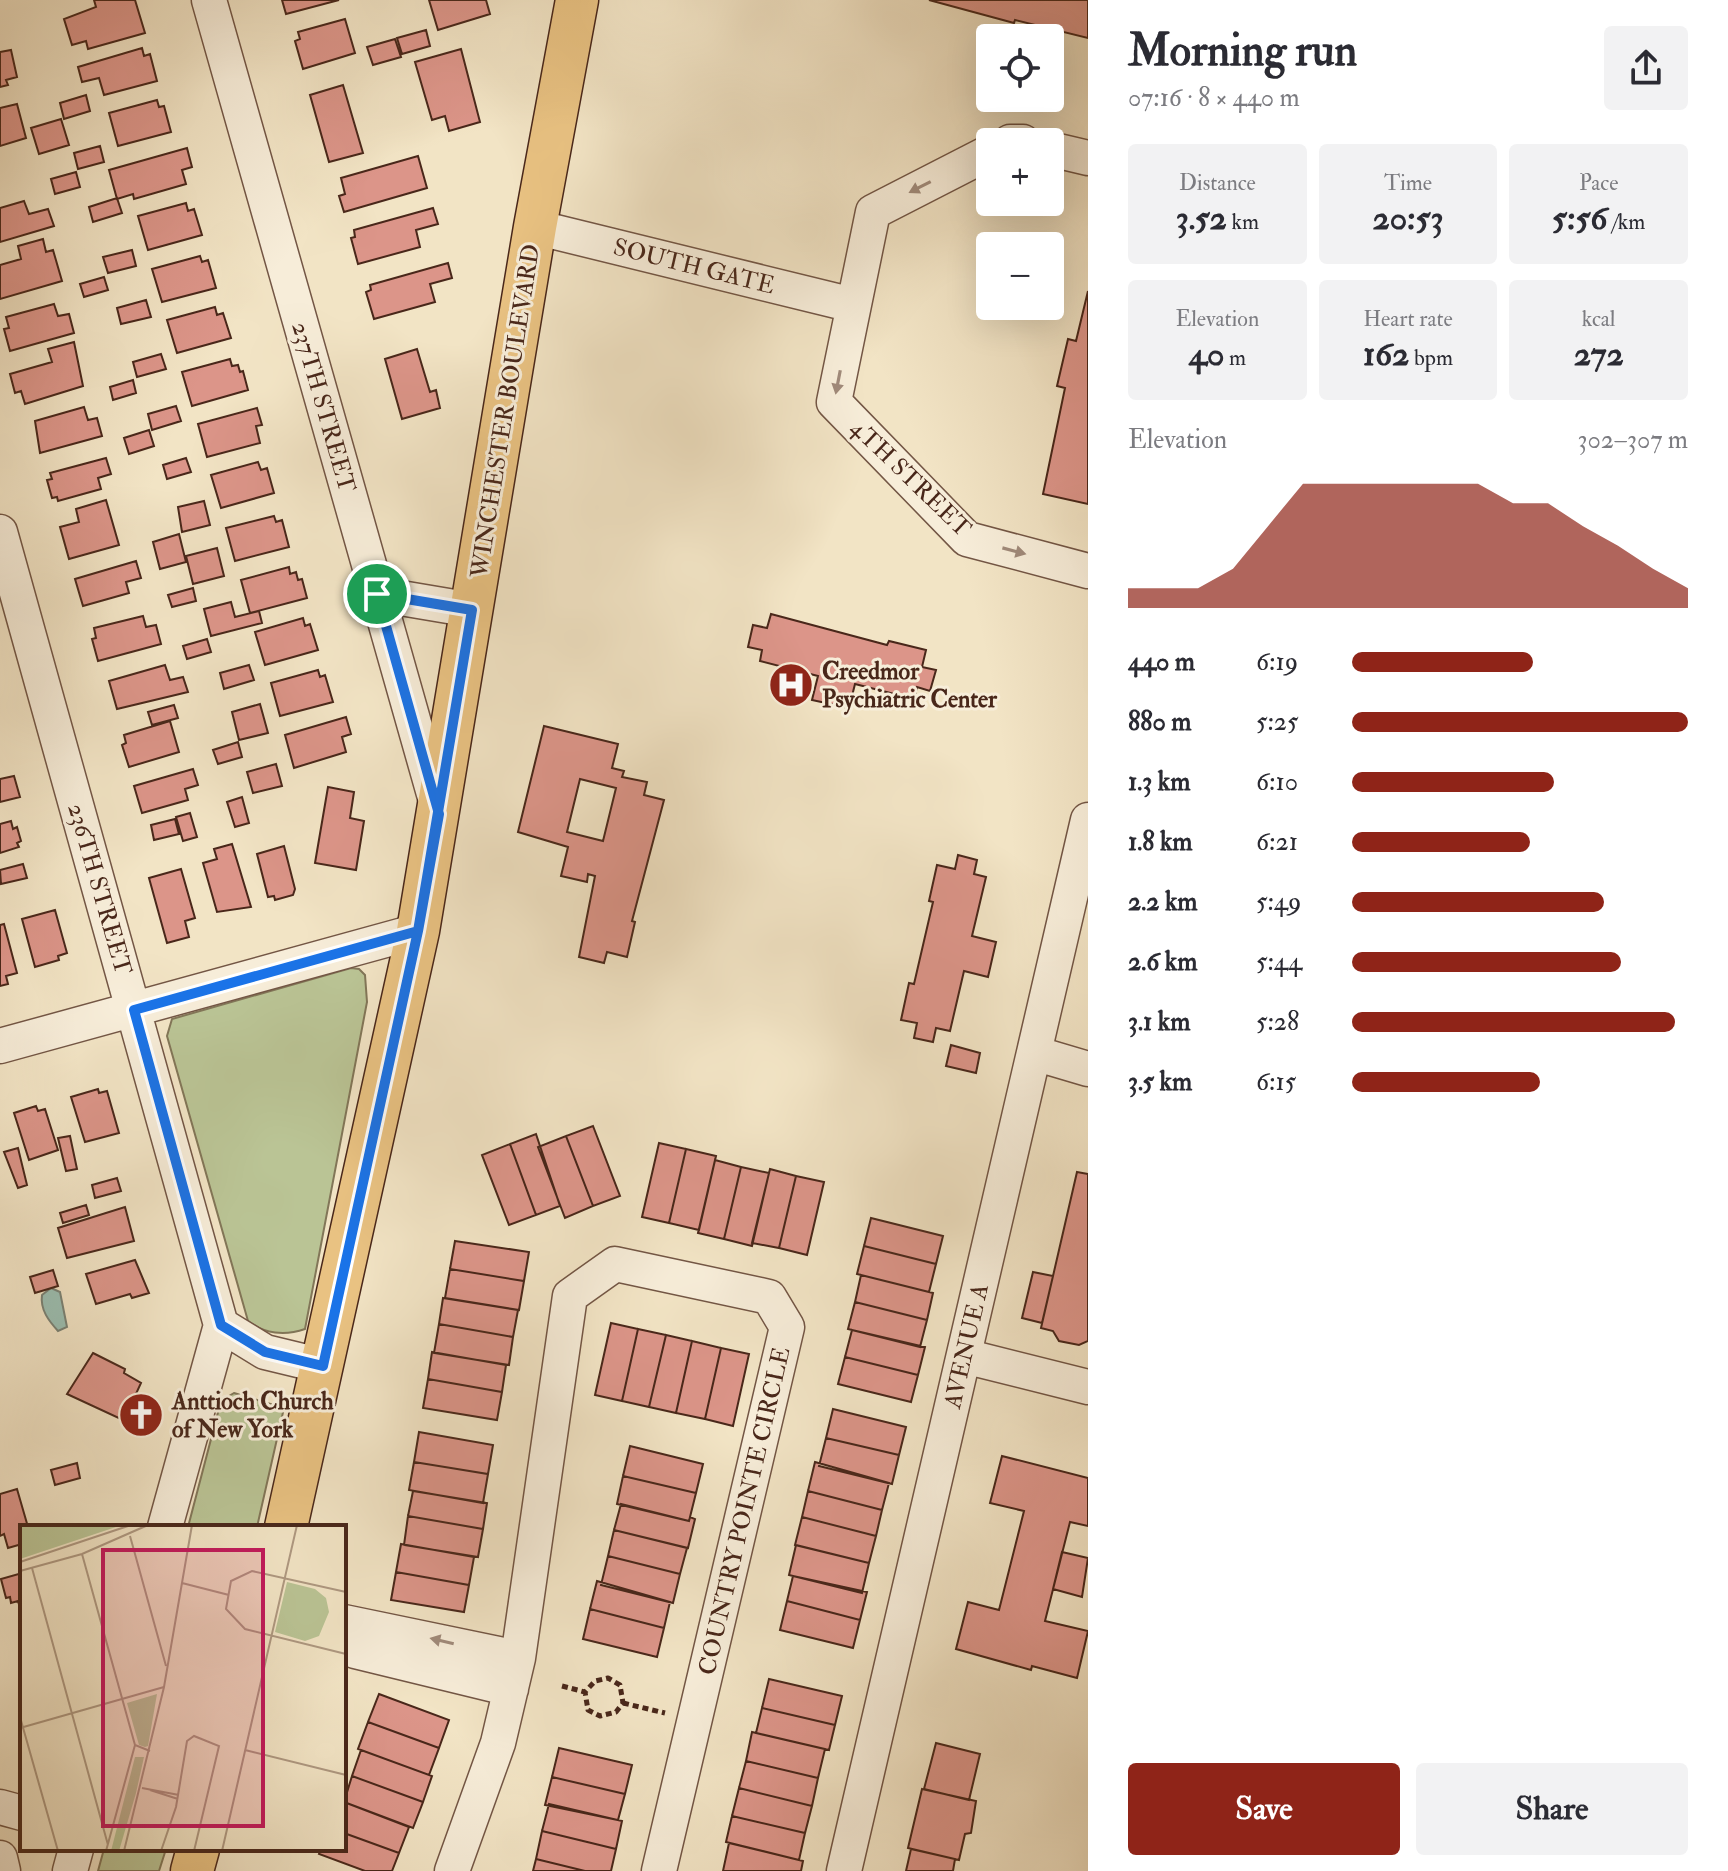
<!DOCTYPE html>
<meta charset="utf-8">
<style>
body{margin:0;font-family:"IM FELL Double Pica",serif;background:#f2f2f3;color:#2b2b33;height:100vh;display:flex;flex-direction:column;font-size:30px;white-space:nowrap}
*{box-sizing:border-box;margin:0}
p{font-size:26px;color:#7c7c81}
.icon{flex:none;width:44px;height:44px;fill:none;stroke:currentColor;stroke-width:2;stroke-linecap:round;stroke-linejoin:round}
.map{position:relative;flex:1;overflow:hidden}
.details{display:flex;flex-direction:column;background:#fff;width:640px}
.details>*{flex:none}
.buttons{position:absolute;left:976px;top:24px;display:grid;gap:16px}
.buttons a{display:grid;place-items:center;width:88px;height:88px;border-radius:8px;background:#fff;box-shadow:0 8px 32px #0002;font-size:40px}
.pin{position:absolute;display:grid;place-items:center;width:68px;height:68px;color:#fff;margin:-34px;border:4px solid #fff;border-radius:50%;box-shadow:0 2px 8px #0007}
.round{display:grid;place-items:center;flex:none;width:84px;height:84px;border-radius:8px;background:#f2f2f3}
.head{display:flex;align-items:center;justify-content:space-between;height:136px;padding:0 40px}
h1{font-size:44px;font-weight:700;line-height:60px}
.metrics{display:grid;grid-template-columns:repeat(3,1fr);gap:12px;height:136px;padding:8px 40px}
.metrics div{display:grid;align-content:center;border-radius:8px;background:#f2f2f3;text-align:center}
.metrics b{font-size:34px;font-weight:700}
.metrics small{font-size:22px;font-weight:400}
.metrics p{font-size:22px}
.chart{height:224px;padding:16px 40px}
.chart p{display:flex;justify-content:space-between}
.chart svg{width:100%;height:144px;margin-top:8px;fill:#8f2418;opacity:.7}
.button{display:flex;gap:16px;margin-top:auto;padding:16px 40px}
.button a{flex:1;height:92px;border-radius:8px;background:#8f2418;color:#fff;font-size:32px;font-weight:700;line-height:92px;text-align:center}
.button a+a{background:#f2f2f3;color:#2b2b33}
ul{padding:0 40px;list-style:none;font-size:26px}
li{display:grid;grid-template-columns:128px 96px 1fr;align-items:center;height:60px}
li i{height:20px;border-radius:10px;background:#8f2418}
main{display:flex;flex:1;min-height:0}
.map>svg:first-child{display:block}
.green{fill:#bac495;stroke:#827658;stroke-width:2}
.water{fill:#9bbfb2;stroke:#7a8275;stroke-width:2}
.building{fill:#dc9589;stroke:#49271a;stroke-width:2;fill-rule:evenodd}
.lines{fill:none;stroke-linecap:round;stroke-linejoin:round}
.minor-casing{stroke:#735645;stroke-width:37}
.major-casing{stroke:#49271a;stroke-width:45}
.path{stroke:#49271a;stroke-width:5;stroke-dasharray:6 4;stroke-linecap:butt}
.minor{stroke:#f7edd9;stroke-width:34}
.major{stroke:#e9c282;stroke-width:42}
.oneway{fill:#a08a7a}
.route-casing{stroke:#fff;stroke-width:16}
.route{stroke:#1a73e8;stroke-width:10}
.labels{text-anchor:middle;stroke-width:6;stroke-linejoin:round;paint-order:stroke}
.street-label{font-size:24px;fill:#49271a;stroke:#f7edd9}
.poi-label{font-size:24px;font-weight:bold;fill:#49271a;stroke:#f7edd9;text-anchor:start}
.inset-road{fill:none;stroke:#ae9881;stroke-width:2}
.view{fill:#c2185b;fill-opacity:0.15;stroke:#c2185b;stroke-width:4}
.inset-edge{fill:none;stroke:#49271a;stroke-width:4}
</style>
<main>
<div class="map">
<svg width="1088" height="1871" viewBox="0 0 1088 1871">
<rect width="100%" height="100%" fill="#f2e4c5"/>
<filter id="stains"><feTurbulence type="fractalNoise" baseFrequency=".0025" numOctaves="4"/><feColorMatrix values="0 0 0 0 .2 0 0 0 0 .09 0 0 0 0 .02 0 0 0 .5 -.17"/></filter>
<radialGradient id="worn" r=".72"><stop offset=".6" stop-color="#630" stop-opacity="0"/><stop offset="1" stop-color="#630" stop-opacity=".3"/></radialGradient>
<!-- green -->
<path class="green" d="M351,968L359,969L365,975L367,1002L305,1329C285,1336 264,1334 248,1321L167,1036L172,1019Z
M234,1393L284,1408L257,1527H188L221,1401Z
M104,1849H166L159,1871H98Z"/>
<!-- water -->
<path class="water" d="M51,1288L60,1292L67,1327L58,1331C49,1321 40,1310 42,1295Z"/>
<!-- building -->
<path class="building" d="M94,0H135L145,33L88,49L86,41L72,45L64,19L96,7Z
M282,0H339L286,14Z
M429,0H486L490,14L438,30Z
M929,0H1088V38L1015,20L1014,23Z
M345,19L355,53L303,69L295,41L300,39L298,32Z
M426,30L430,46L402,54L397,38Z
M395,39L401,57L373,65L367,47Z
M142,48L144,56L150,54L157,81L104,95L99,78L82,82L78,67Z
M461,49L480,122L449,131L445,116L432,120L415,62Z
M11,50L17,77L6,80L8,85L0,87V52Z
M343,85L363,153L329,162L310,95Z
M86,95L90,111L64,119L60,103Z
M157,100L159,107L164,106L171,132L118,146L109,113Z
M17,104L26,138L0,146V108Z
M61,119L69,145L39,154L31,128Z
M100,146L104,162L78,169L74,153Z
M187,148L192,167L182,170L186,184L134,199L133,194L117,199L109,170Z
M418,156L427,188L344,212L339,196L345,194L341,178Z
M76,172L80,187L55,194L51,179Z
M117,198L122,213L93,222L89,207Z
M24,201L29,214L48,209L54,226L0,242V208Z
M186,203L188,211L194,209L202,235L148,250L138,216Z
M433,208L438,224L416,230L420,247L358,264L351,238L355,237L354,230Z
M43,239L46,252L53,250L62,281L0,299V265L21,259L18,246Z
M132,250L136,266L108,273L103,257Z
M200,256L202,262L208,260L216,288L162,302L152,269Z
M448,263L452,278L430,284L435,302L374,319L366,292L371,290L370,285Z
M104,277L108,290L84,297L80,284Z
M1088,291V504L1043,494L1065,388L1057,386L1068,339L1076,341Z
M146,300L151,317L121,324L117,308Z
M54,304L58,316L69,314L74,333L10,351L4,329L9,328L6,317Z
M215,307L217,315L223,313L231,338L177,353L167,320Z
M74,342L83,386L25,404L21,391L15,393L10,374L52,362L48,349Z
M417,349L430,392L436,390L440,408L402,419L385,359Z
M161,354L166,369L137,377L133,362Z
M230,359L232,366L238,365L240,372L243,371L248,390L192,406L182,372Z
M133,380L136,393L113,400L110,387Z
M176,406L181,421L152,430L148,414Z
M84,407L88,420L97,418L102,436L40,453L35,421Z
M257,408L262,425L256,426L260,443L207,457L198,424Z
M149,430L154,446L129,454L124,438Z
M106,458L111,474L98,478L101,489L58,501L57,497L52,498L47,480L52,479L50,473Z
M186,458L191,472L167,479L163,465Z
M258,462L261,470L267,468L274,493L221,508L211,475Z
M106,500L119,545L69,559L60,527L79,522L76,509Z
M204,501L210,525L182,532L178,507Z
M274,516L276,522L282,520L289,547L235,561L226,528Z
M179,534L186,562L160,569L153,542Z
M217,548L224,576L193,584L186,556Z
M136,561L141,578L126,582L129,593L83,606L75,579Z
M289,567L290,574L296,572L298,580L302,579L307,598L250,613L241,580Z
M193,588L196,601L172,607L168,595Z
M231,602L235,617L259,611L262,623L211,636L204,609Z
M771,614L887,645L889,641L926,650L922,667L936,670L930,691L917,687L914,699L855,684L849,708L812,700L818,676L760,661L762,650L748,647L753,625L767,628Z
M143,616L146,627L156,625L161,644L98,661L92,639L96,638L94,628Z
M303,618L305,626L310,624L318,650L265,665L255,632Z
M207,639L211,652L187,659L183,646Z
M165,665L170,680L183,677L188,692L117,709L109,681Z
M249,665L254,680L224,689L220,673Z
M318,670L320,677L325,675L333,702L280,716L271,683Z
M260,704L268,733L239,740L232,712Z
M174,705L178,718L152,725L148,712Z
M346,717L351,734L342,737L346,752L294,768L285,735Z
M170,721L179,752L129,767L122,745L126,743L124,735Z
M544,726L618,744L612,768L624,771L622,777L647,782L644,795L664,800L632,921L635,922L627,957L607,952L604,963L579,957L595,876L588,874L587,882L561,876L568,847L518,832ZM580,779L616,788L603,841L567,832Z
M238,742L242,757L218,764L213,750Z
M276,764L282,786L253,793L247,772Z
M193,769L198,785L185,789L188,800L142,813L134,786Z
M14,776L20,797L0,802V779Z
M328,787L354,792L350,818L364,821L356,870L315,863Z
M242,797L249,823L235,827L227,802Z
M190,813L197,837L183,841L176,817Z
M175,819L179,834L154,840L151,825Z
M11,821L13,829L17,827L21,841L17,843L19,847L0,853V824Z
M232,844L251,907L217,912L203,863L217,859L214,849Z
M284,846L295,889L293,895L275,900L274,896L268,897L257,854Z
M958,855L977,860L974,874L986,877L972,936L996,942L988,977L964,971L950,1031L936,1028L933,1042L914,1038L917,1023L901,1020L909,983L914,984L933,902L929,901L937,865L955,869Z
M23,864L27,878L1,884L0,870Z
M181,869L195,918L185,921L189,937L167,943L149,878Z
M55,910L67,953L58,956L59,960L35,967L22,919Z
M4,924L17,973L6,976L8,984L0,986V925Z
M951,1045L980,1053L976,1073L946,1066Z
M98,1089L99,1093L107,1091L119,1133L85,1142L71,1097Z
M36,1106L38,1111L45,1109L58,1150L29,1160L14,1113Z
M593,1126L620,1196L593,1206L566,1136Z
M536,1134L560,1206L536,1215L510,1144Z
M70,1136L77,1169L66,1171L58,1138Z
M566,1136L593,1206L565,1218L538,1147Z
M659,1143L686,1149L669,1223L642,1217Z
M510,1144L536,1215L509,1225L482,1155Z
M18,1148L27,1185L18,1188L4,1152Z
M686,1149L716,1156L699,1230L669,1223Z
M715,1160L741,1167L724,1239L698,1233Z
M741,1167L769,1173L752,1246L724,1239Z
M770,1169L796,1176L779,1248L752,1243Z
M1077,1172L1088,1174V1341L1079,1345L1059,1341L1053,1331L1041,1328Z
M796,1176L824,1182L807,1255L779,1248Z
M117,1178L121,1191L95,1198L92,1185Z
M86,1205L89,1215L63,1223L60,1213Z
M125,1207L134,1241L67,1258L58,1228Z
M871,1218L943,1236L936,1264L864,1246Z
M455,1241L529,1252L524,1281L450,1269Z
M864,1246L936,1264L929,1292L857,1274Z
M135,1260L149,1293L132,1298L130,1294L96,1304L86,1274Z
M450,1269L524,1281L519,1310L445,1298Z
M53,1270L58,1286L35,1293L30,1277Z
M1033,1272L1053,1276L1042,1323L1022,1318Z
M861,1275L933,1293L927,1320L855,1302Z
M443,1298L518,1310L513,1337L439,1324Z
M855,1302L927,1320L920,1347L848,1329Z
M611,1323L638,1329L622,1401L595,1395Z
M439,1324L513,1337L509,1365L434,1353Z
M638,1329L666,1335L649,1407L622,1401Z
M852,1330L925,1347L918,1375L845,1357Z
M666,1335L692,1341L676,1413L649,1407Z
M692,1341L721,1348L705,1419L676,1413Z
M721,1348L749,1354L733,1426L705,1419Z
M432,1352L506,1365L502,1392L428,1379Z
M93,1353L125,1369L124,1373L141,1383L135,1396L142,1399L139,1405L147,1409L138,1427L67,1394Z
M845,1357L918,1375L911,1402L838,1384Z
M428,1379L502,1392L497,1420L423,1408Z
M833,1409L906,1427L899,1455L826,1438Z
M419,1432L493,1445L488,1474L414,1462Z
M826,1438L899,1455L892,1484L819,1466Z
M630,1446L703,1464L696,1493L623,1476Z
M1002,1456L1088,1478V1526L1070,1522L1045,1621L1088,1631L1077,1678L1032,1666L1031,1670L956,1649L968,1602L999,1610L1024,1511L990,1503Z
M414,1462L488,1474L483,1503L409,1490Z
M815,1462L889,1483L882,1510L808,1491Z
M77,1463L80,1478L55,1485L51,1470Z
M623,1476L696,1493L689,1521L617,1504Z
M17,1489L28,1527H22V1544L8,1548L4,1534L0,1536V1494Z
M413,1491L487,1503L483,1529L408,1516Z
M808,1491L882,1510L876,1536L802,1517Z
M621,1504L689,1521L690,1517L695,1519L688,1548L614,1530Z
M408,1516L483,1529L478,1557L404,1545Z
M802,1517L876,1536L869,1563L795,1545Z
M614,1530L687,1548L680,1574L608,1556Z
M401,1544L474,1557L469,1585L396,1572Z
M796,1545L869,1563L862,1593L789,1575Z
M1062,1552L1088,1558L1082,1597L1053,1589Z
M608,1556L680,1574L673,1603L601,1585Z
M396,1572L469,1585L464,1612L391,1600Z
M22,1573V1615L18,1601L11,1603L10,1597L6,1598L1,1579Z
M793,1576L867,1592L860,1620L787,1601Z
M597,1581L670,1602L664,1628L590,1609Z
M787,1601L860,1620L853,1648L780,1630Z
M590,1609L664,1628L657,1657L583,1639Z
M769,1679L842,1696L835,1725L762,1708Z
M379,1694L449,1720L439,1748L368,1722Z
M762,1708L835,1725L829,1750L756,1733Z
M368,1722L439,1748L429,1775L358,1749Z
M752,1732L825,1749L818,1778L746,1761Z
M936,1743L980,1754L969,1800L924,1789Z
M559,1748L632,1765L625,1794L552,1777Z
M361,1750L432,1776L423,1802L352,1776Z
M746,1761L818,1778L812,1806L739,1788Z
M352,1776L423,1802L413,1828L344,1802Z
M552,1777L625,1794L618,1820L545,1805Z
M739,1788L812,1806L805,1833L732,1816Z
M922,1789L976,1801L971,1833L965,1834L959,1860L908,1848Z
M344,1802L409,1827L399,1853L344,1833Z
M549,1804L622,1821L616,1849L542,1831Z
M732,1816L805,1833L799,1860L726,1842Z
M542,1831L616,1849L611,1871H585L536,1859Z
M344,1833L399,1853L392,1871H365L319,1854L321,1849H344Z
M729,1843L803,1861L801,1871H723Z
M911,1849L955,1859L953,1871H906Z
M536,1859L585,1871H533Z"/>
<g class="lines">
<!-- minor casing -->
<g class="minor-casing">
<path id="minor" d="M209,0L438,808
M1010,142H1023
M1050,149L1088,158
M990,152L873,212L834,402L967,539L1088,571
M535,227L853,305
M0,532L221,1325L265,1352L323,1366
M377,594L472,610
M0,1046L418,931
M1034,1053L1088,1069
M964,1356L1088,1387
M165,1527L221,1325
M344,1622L518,1658
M344,1643L355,1651L511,1689
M0,1807L22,1813
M0,1858L3,1871
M70,1871L76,1849
M452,1871L498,1743L518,1658L570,1296L615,1264L769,1297L787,1327L659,1871
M844,1871L1088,820"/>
</g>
<!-- major casing -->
<g class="major-casing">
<path id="major" d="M286,1527L418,931L535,227L577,0
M192,1871L198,1849"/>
</g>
<!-- path -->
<path class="path" d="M562,1686L585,1692L595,1681L608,1678L620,1685L623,1703L616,1712L600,1716L588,1710L585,1692
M623,1703L665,1713"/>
<!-- minor -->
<use href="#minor" class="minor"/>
<!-- major -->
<use href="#major" class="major"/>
</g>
<!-- one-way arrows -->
<defs><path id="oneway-solid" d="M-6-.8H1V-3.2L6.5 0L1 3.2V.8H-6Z" transform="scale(2)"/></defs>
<g class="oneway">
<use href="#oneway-solid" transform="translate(920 187) rotate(153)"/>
<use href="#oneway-solid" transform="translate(838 382) rotate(101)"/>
<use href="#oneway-solid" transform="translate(1014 551) rotate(15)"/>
<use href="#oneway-solid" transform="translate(442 1641) rotate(-167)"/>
</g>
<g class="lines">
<!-- route casing -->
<g class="route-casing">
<path id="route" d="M377,594L439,814L418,931L134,1010L221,1325L265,1352L323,1366L418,931L472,610L377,594"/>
</g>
<!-- route -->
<use href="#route" class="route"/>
</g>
<!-- icons -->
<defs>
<g id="hospital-disc" transform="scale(2.3)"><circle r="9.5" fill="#8f2418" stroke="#f7edd9"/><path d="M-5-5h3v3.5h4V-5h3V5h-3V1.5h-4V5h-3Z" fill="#fff"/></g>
<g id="church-disc" transform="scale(2.3)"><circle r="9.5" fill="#8f2418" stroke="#f7edd9"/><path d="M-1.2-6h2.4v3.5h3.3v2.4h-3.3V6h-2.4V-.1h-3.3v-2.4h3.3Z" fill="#fff"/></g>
</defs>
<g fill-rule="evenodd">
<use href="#hospital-disc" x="791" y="685"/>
<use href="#church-disc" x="141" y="1415"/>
</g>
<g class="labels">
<!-- street labels -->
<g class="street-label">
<text transform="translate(694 266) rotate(14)" y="8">SOUTH GATE</text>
<text transform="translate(324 407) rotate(74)" y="8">237TH STREET</text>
<text transform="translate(505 411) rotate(-81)" y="8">WINCHESTER BOULEVARD</text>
<text transform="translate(911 478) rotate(44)" y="8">4TH STREET</text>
<text transform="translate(100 889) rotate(74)" y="8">236TH STREET</text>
<text transform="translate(966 1346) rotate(-77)" y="8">AVENUE A</text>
<text transform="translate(744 1511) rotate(-77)" y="8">COUNTRY POINTE CIRCLE</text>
</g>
<!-- poi labels -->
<g class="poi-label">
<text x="822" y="679">Creedmor<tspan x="822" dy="28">Psychiatric Center</tspan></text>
<text x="172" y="1409">Anttioch Church<tspan x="172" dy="28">of New York</tspan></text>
</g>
</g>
<!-- overview -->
<g transform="translate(20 1525)">
<rect width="326" height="326" fill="#f2e4c5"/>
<path d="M0,0H102L0,34ZM267,57L295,64L306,73L309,87L299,111L285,116L255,107ZM137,169L128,221L125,222L119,220L107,178ZM115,232H124L116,268L99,326H91Z" fill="#bac495"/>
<path class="inset-road" d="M110,11L146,141M62,29L115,220L130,226M0,37L111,0M12,43L88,320M0,46L62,29L128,0M162,58L209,70M326,67L232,46L211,56L206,84L225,104L326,129M0,192L38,326M0,203L144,162M225,225L326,250M122,263L159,270M130,265L158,274M86,326L115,220M104,326L144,162L172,0M141,326L156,282L167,216L174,211L199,221L174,326M202,326L277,0"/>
<path class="view" d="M83,25H243V301H83Z"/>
<rect width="326" height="326" class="inset-edge"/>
</g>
<rect width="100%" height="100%" filter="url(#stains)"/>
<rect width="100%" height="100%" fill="url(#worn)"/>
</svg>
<div class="buttons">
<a><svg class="icon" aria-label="locate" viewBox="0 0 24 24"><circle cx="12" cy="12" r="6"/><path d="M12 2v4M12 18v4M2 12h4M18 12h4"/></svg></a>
<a>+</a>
<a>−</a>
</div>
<div class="pin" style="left:377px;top:594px;background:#1e9e55"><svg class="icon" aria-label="arrive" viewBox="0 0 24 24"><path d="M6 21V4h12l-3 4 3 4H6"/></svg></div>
</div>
<section class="details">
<div class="head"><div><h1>Morning run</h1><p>07:16 · 8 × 440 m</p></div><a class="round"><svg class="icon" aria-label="share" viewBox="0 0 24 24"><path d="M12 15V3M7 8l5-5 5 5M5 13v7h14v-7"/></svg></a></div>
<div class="metrics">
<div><p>Distance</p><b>3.52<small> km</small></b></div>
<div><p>Time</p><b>20:53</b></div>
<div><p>Pace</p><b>5:56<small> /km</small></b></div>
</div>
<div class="metrics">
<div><p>Elevation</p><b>40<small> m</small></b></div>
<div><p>Heart rate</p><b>162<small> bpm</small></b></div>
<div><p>kcal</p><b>272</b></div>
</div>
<div class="chart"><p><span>Elevation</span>302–307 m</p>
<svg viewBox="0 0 160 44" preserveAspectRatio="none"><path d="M0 44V38L10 38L20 38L30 32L40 19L50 6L60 6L70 6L80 6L90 6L100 6L110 12L120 12L130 19L140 25L150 32L160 38V44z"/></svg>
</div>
<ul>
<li><b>440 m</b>6:19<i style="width:54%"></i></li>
<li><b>880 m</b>5:25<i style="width:100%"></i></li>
<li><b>1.3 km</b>6:10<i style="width:60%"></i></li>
<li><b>1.8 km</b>6:21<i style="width:53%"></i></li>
<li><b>2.2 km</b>5:49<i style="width:75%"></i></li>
<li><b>2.6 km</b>5:44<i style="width:80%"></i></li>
<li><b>3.1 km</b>5:28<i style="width:96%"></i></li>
<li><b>3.5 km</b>6:15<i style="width:56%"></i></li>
</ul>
<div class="button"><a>Save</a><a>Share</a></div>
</section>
</main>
